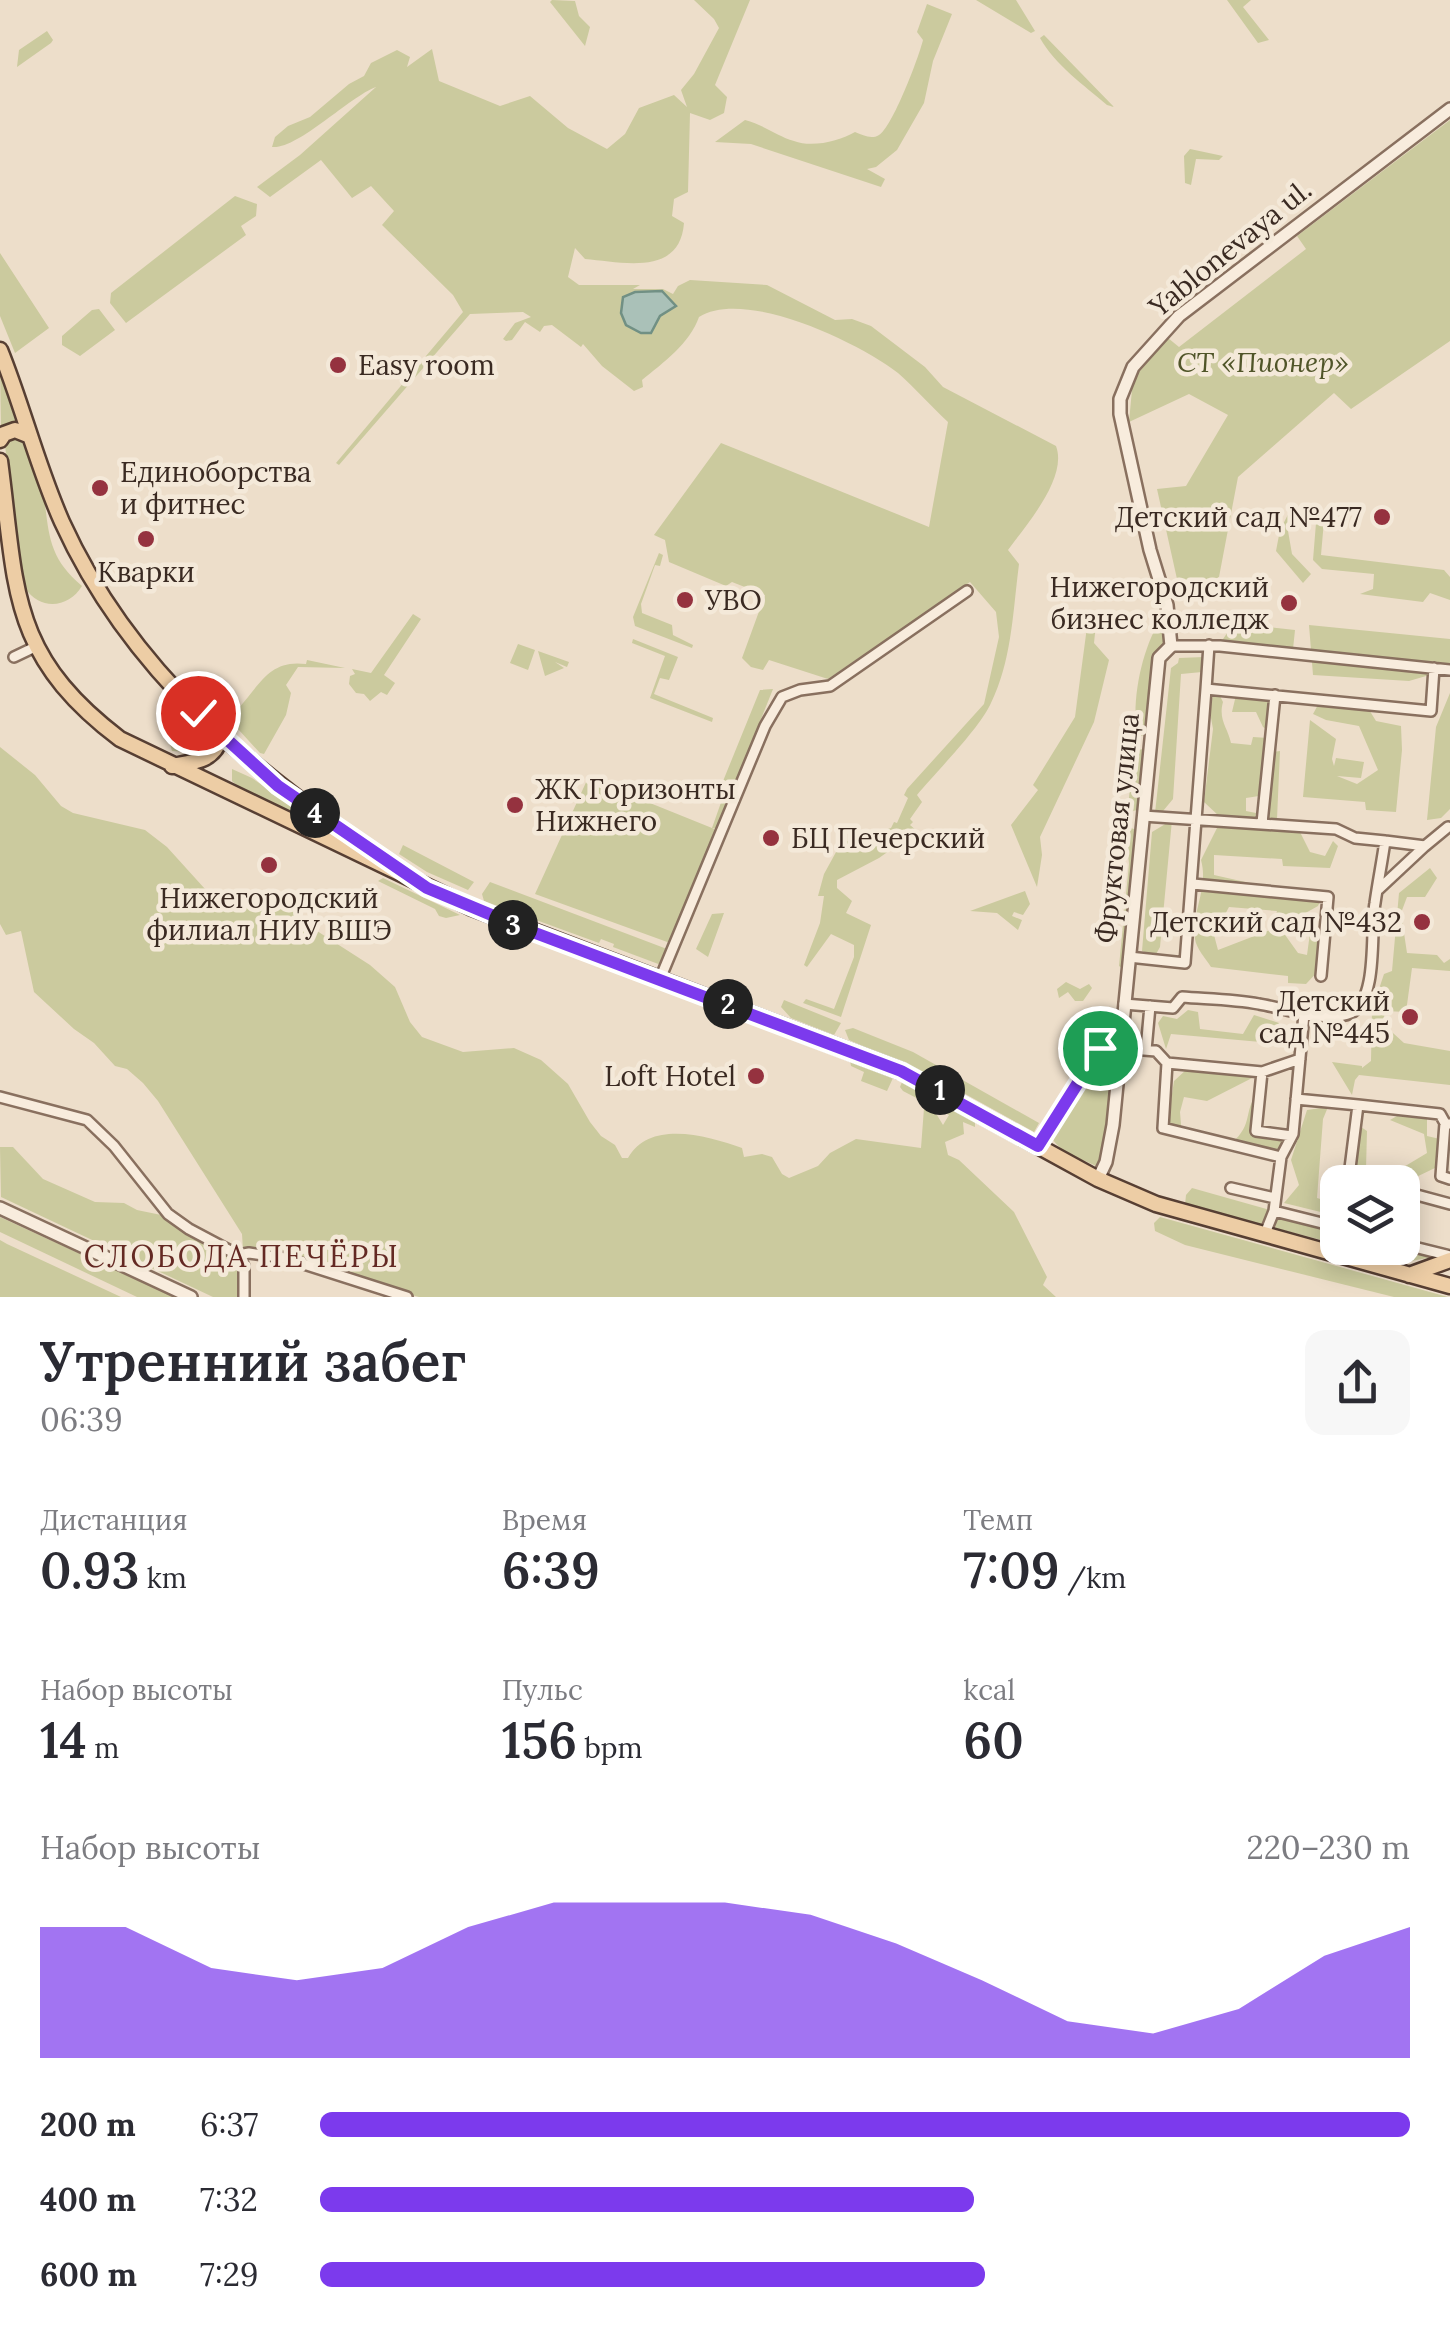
<!DOCTYPE html>
<html lang="ru">
<meta charset="utf-8">
<style>
body{margin:0;font-family:Lora,serif;background:#f7f7f7;color:#2b2b33;height:100vh;display:flex;flex-direction:column;font-size:38px;white-space:nowrap}
*{box-sizing:border-box;margin:0}
p{font-size:32px;color:#7c7c81}
.icon{flex:none;width:55px;height:55px;fill:none;stroke:currentColor;stroke-width:2;stroke-linecap:round;stroke-linejoin:round}
.map{position:relative;height:1297px;overflow:hidden}
.details{display:flex;flex-direction:column;background:#fff;flex:1}
.details>*{flex:none}
.controls{position:absolute;left:1320px;top:1165px;display:grid;gap:20px}
.controls a{display:grid;place-items:center;width:100px;height:100px;border-radius:20px;background:#fff;box-shadow:0 5px 25px #0003;font-size:50px}
.pin{position:absolute;display:grid;place-items:center;width:85px;height:85px;color:#fff;margin:-42px;border:5px solid #fff;border-radius:50%;box-shadow:0 2px 10px #0007}
.km{position:absolute;width:50px;height:50px;margin:-25px;border-radius:50%;background:#222;color:#fff;font-size:28px;line-height:50px;text-align:center}
.round{display:grid;place-items:center;flex:none;width:105px;height:105px;border-radius:20px;background:#f7f7f7}
.head{display:flex;align-items:center;justify-content:space-between;height:170px;padding:0 40px}
h1{font-size:55px;font-weight:600;line-height:75px}
.stats{display:grid;grid-template-columns:repeat(3,1fr);gap:15px;height:170px;padding:10px 40px}
.stats div{display:grid;align-content:center}
.stats b{font-size:50px;font-weight:600}
.stats small{font-size:28px;font-weight:400}
.stats p{font-size:28px}
.chart{height:280px;padding:20px 40px}
.chart p{display:flex;justify-content:space-between}
.chart svg{width:100%;height:180px;margin-top:10px;fill:#7c3aed;opacity:.7}
ul{padding:0 40px;list-style:none;font-size:32px}
li{display:grid;grid-template-columns:160px 120px 1fr;align-items:center;height:75px}
li i{height:25px;border-radius:12px;background:#7c3aed}
.map>svg:first-child{display:block}
.green{fill:#cbca9e}
.water{fill:#aac1b8;stroke:#719084;stroke-width:2.5}
.lines{fill:none;stroke-linecap:round;stroke-linejoin:round}
.minor-casing{stroke:#89705f;stroke-width:14}
.tertiary-casing{stroke:#89705f;stroke-width:16}
.primary-casing{stroke:#573f33;stroke-width:19}
.minor{stroke:#f8ecdd;stroke-width:9}
.tertiary{stroke:#f8ecdd;stroke-width:11}
.primary{stroke:#edcda5;stroke-width:14}
.route-casing{stroke:#fff;stroke-width:20}
.route{stroke:#7c3aed;stroke-width:12}
.poi-dot{fill:#95323f;stroke:#f4e9d9;stroke-width:4}
.labels{text-anchor:middle;stroke-width:9;stroke-linejoin:round;paint-order:stroke}
.street-label{font-size:28px;fill:#3a2a22;stroke:#f4e9d9}
.park-label{font-size:28px;font-style:italic;fill:#505529;stroke:#f4e9d9}
.poi-label{font-size:28px;fill:#3a2a22;stroke:#f4e9d9;text-anchor:start}
.neighbourhood-label{font-size:30px;letter-spacing:2.5px;fill:#642923;stroke:#f4e9d9}
</style>
<div class="map">
<svg width="1450" height="1297" viewBox="0 0 1450 1297">
<rect width="100%" height="100%" fill="#eddeca"/>
<!-- green -->
<path class="green" d="M552,0L575,1L579,16L590,27L585,46L550,2Z
M694,0H750L715,85L727,97L724,113L710,120L690,113L688,192L674,199L672,216L684,223C680,277 622,262 585,259L575,248L568,277L579,285H640L633,289H663L673,294L678,286L690,280L767,285L835,320L852,319L871,326L925,367L943,387L1056,446C1068,478 1026,525 1008,550L1019,564C1013,610 1012,660 991,703C980,728 936,772 917,795L922,802L910,819L913,822L910,825L917,831L879,858L837,880V888L852,901L846,913L871,925L841,1017L803,1003L806,999L834,1009L854,957V945L831,934L807,967L804,965L820,923L824,896H818L824,874L841,843L891,828L894,822L897,823L908,798L904,795L907,789L984,704L999,637L996,612L970,582L828,679L769,660L763,670L751,667L742,658L765,595L732,582L726,586L669,562L665,540L654,535L721,443L929,527L948,422C931,406 915,388 898,373C858,342 745,288 699,317C690,343 663,363 642,380L643,387L634,391L602,366L583,344L581,347L552,325L544,326L540,332L525,322L512,340L506,341L503,339L515,323L531,317L523,312L470,314L339,465L336,463L463,312L453,295L382,225L394,211L371,186L352,198L321,160L270,197L257,187L300,155L376,87C349,97 297,150 272,147L275,137L288,126L310,117L349,84L364,76L371,63L397,50L410,57L407,67L432,49L439,81L500,106L530,96L568,128L607,149L625,134L639,108L674,95L687,107L681,90L694,74L719,28L714,19Z
M976,0H1016L1035,31L1031,33Z
M1227,0H1251L1243,7L1269,40L1258,43Z
M927,4L952,14L933,61L924,103L897,150L876,167L867,169L885,179L881,187L751,144L715,142L745,120C764,125 777,136 794,141C812,148 840,141 855,132C863,135 871,140 879,135C892,128 919,57 923,40L917,32Z
M47,31L53,40L51,43L17,67L19,50Z
M1044,35L1114,107L1107,105C1084,85 1055,65 1040,38Z
M1450,120V341L1351,409L1334,393L1238,477L1219,577L1181,597L1157,489L1186,486L1228,415L1189,394L1129,422L1133,379L1168,338L1179,347L1306,249L1297,236Z
M1190,149L1223,156L1219,160L1196,159L1191,185L1185,183L1184,156Z
M235,196L257,204L256,216L241,226L246,235L126,323L110,303L111,293Z
M0,253L49,328L15,353L0,316Z
M99,309L115,330L80,356L62,345V336L92,310Z
M0,364L22,427L11,424L1,431Z
M13,436L27,444C33,460 42,479 44,496C49,536 49,558 82,586C69,608 40,611 25,588L5,446Z
M1294,503L1302,513L1288,531L1292,554L1311,574L1303,583L1276,551L1280,530Z
M1325,509L1321,555L1444,570L1450,577V600L1430,593L1423,602L1360,594L1373,589L1374,574L1322,569L1313,560L1316,523Z
M659,553L663,555L660,566L655,565L641,604L642,613L672,625L673,635L693,645L692,648L635,626L633,617Z
M1089,612L1097,614L1094,643L1109,660L1094,722L1040,837L1042,855L1037,887L1011,825L1038,790L1033,785L1075,717Z
M413,614L421,619L384,675L395,683L387,695L381,692L370,701L364,694L356,693L349,684L350,676L355,674L352,669L371,673Z
M1163,616L1166,640L1156,652L1145,734L1138,738C1130,704 1142,645 1163,616Z
M1234,623L1295,630L1293,649L1221,642Z
M1309,625L1450,639V669L1409,681L1313,675Z
M633,639L678,657L669,680L660,678L654,694L713,718L712,722L650,698L665,656L632,643Z
M518,644L535,650L528,670L510,663Z
M538,651L569,662L567,667L555,662L564,668L545,676Z
M1204,657L1202,672L1181,674L1173,799L1163,811L1155,813L1171,668L1178,663L1179,658Z
M307,660L345,668L298,667L286,685L291,693L286,715L264,754L260,753L228,718L230,713L237,710C260,685 269,659 306,664Z
M773,689L717,829L712,828L717,831L670,943L535,894L588,778L712,828L724,794L719,791L760,690Z
M1450,693V809L1441,818L1427,820L1436,727Z
M1236,695L1273,698L1270,731L1263,727L1256,712H1232Z
M1213,696H1220L1223,702C1218,720 1228,728 1231,743L1251,745L1253,737L1268,738L1264,785H1261L1259,796L1246,798V811L1256,813L1255,819L1220,817L1204,802L1213,729L1209,707Z
M1319,703L1368,708L1376,721L1401,726L1402,750L1396,812L1366,810L1365,802L1303,797L1310,720L1336,739L1332,759L1334,766L1336,758L1364,762L1361,778L1337,776L1357,784L1378,770L1359,726L1326,720L1313,714Z
M169,724H195L206,734L207,742L189,752L172,751L166,730Z
M0,747L35,775L61,806L73,813L145,830L167,847L205,889L260,896L293,907L303,922L370,965L395,987L410,1022L422,1037L463,1052L514,1048L541,1060L568,1084L590,1122L601,1136L615,1145L622,1158H628C650,1119 708,1136 742,1148L744,1157L762,1154L772,1157L782,1174L789,1178L818,1166L830,1153L856,1139L921,1148L924,1108L937,1115L943,1125L949,1115L903,1091L900,1087L902,1082L975,1121V1127L963,1122L964,1134L945,1142L948,1155L959,1160L1014,1212L1047,1277L1043,1285L1056,1297H419L243,1250L242,1234L158,1101L143,1083L127,1069L115,1066L94,1043L74,1029L34,992L21,931L6,935L0,924Z
M1143,749L1139,810L1132,811L1128,807L1134,751Z
M1280,751L1277,819L1266,820L1273,752Z
M232,769L252,778L342,841L243,791L232,781Z
M1172,820L1160,947L1155,956L1142,951L1152,832Z
M1219,824L1300,832L1310,852L1325,856L1333,841L1338,846L1330,868L1283,866L1282,859L1214,855V875L1321,899L1318,906L1284,925L1273,923L1277,911L1229,907L1214,935L1218,950L1270,930L1283,932L1298,953L1307,955L1310,933H1327L1322,967L1306,984L1288,983V976L1211,967C1206,959 1196,948 1195,939C1191,911 1209,889 1201,860Z
M1129,827L1138,831L1125,970L1119,966L1129,864L1126,832Z
M403,845L474,882L468,890L427,872L399,854Z
M1430,868L1437,878L1425,897H1407L1401,913L1407,953L1437,955L1444,963L1450,959V971L1412,968L1406,1012L1385,1011L1383,1024L1404,1043L1450,1051V1085L1359,1075L1355,1080L1352,1095L1332,1062L1362,1066V1068L1371,1061L1372,1010L1384,974L1392,971L1399,893Z
M383,878L458,914L460,915L446,918L439,916L435,909L378,881Z
M490,882L667,949L661,965L613,947L614,944L601,939L599,943L484,901L482,894Z
M1025,891L1030,904L1023,915L1014,912L1012,916L1022,920L1018,930L997,913L970,911Z
M724,913L708,957L696,949L712,914Z
M1066,982L1080,989L1089,984L1092,988L1083,1001H1075L1068,992L1059,998L1057,989Z
M784,1000L841,1023L834,1035L791,1018L781,1007Z
M1188,1010L1198,1012L1200,1029L1243,1034L1254,1015L1279,1023L1273,1043L1171,1034L1166,1049L1158,1023L1163,1016L1177,1019Z
M853,1028L913,1052L1039,1123L1034,1132L940,1080L849,1040L845,1030Z
M1110,1048L1116,1050L1106,1146L1098,1167C1083,1159 1056,1152 1051,1135Z
M850,1061L893,1078L887,1091L861,1081L864,1072L851,1066Z
M1187,1069L1258,1075L1207,1101L1184,1097L1180,1112L1182,1137L1166,1133L1174,1081Z
M1257,1094L1260,1134H1286L1279,1152L1232,1143C1254,1123 1243,1112 1257,1094Z
M1328,1107L1323,1119L1317,1198L1337,1204V1216L1284,1203L1299,1185L1291,1160L1307,1110Z
M1397,1116L1427,1118V1136L1440,1139L1437,1167L1410,1180L1402,1168L1427,1153L1424,1134L1390,1120Z
M1358,1125L1367,1131L1366,1169L1354,1170Z
M0,1147H13L43,1179L95,1202L124,1203L137,1210L166,1216L233,1254L242,1278L241,1297H213L1,1197Z
M1192,1188L1270,1210L1263,1228L1185,1205L1186,1195Z
M1278,1215L1337,1231V1244L1275,1228Z
M0,1217L174,1297H137L0,1232Z
M1160,1217L1448,1297H1394L1185,1245L1155,1231L1154,1223Z
M0,1240L7,1244L121,1297H0Z
M1350,1248H1398L1433,1257L1406,1262Z"/>
<!-- water -->
<path class="water" d="M662,291L676,306L660,316L651,333H641L626,325L621,313L623,297L635,292Z"/>
<g class="lines">
<!-- minor casing -->
<g class="minor-casing">
<path id="minor" d="M1209,645L1206,689L1431,711L1434,668
M1171,646H1220L1450,670
M14,657L35,647
M1262,823L1275,695
M1385,841L1425,846L1448,827
M1193,884L1328,897L1321,976
M1379,889L1425,846
M1129,957L1185,963L1206,689
M660,979L765,726L782,697L800,690L830,686L967,591
M1124,1004L1173,1008L1182,997C1207,999 1234,999 1259,1004C1284,1008 1326,1024 1351,1013C1379,999 1370,929 1375,903C1378,882 1382,862 1385,841L1355,838L1336,829L1143,816
M1120,1048L1156,1051L1167,1063L1163,1128L1281,1157L1274,1211
M1146,1050L1150,1006
M1167,1063L1262,1072L1256,1131L1292,1136
M1262,1072L1300,1059
M0,1097L87,1120L114,1146L168,1214L189,1229L238,1255L249,1253L285,1258L407,1297
M1296,1099L1358,1105L1349,1176L1371,1182
M1358,1105L1440,1114L1445,1123L1450,1124
M1445,1123L1441,1176L1450,1179
M1281,1157L1293,1134L1304,1014
M1231,1188L1275,1198
M1402,1191L1450,1204
M1264,1236L1274,1211L1338,1227
M1402,1244L1450,1256
M238,1255L244,1266V1297"/>
</g>
<!-- tertiary casing -->
<g class="tertiary-casing">
<path id="tertiary" d="M1037,1146L1123,1020
M1098,1179L1106,1162L1113,1125L1159,658L1171,646L1167,605L1150,550L1120,414V399L1133,367L1179,316L1450,109
M0,1208L191,1297"/>
</g>
<!-- primary casing -->
<g class="primary-casing">
<path id="primary" d="M0,350C23,407 37,466 62,522C131,674 254,773 389,863
M0,440L4,434L15,430L30,436
M0,461C17,588 8,654 120,739L470,907L901,1071L1098,1179L1156,1204L1450,1286
M172,766C195,762 214,761 221,737
M1409,1275L1450,1260"/>
</g>
<!-- minor -->
<use href="#minor" class="minor"/>
<!-- tertiary -->
<use href="#tertiary" class="tertiary"/>
<!-- primary -->
<use href="#primary" class="primary"/>
</g>
<g class="lines">
<!-- route casing -->
<g class="route-casing">
<path id="route" d="M198,713L278,786L427,888L530,931L901,1071L1038,1146L1100,1048"/>
</g>
<!-- route -->
<use href="#route" class="route"/>
</g>
<!-- markers -->
<g class="poi-dot">
<circle cx="338" cy="365" r="10"/>
<circle cx="100" cy="488" r="10"/>
<circle cx="1382" cy="517" r="10"/>
<circle cx="146" cy="539" r="10"/>
<circle cx="685" cy="600" r="10"/>
<circle cx="1289" cy="603" r="10"/>
<circle cx="515" cy="805" r="10"/>
<circle cx="771" cy="838" r="10"/>
<circle cx="269" cy="865" r="10"/>
<circle cx="1422" cy="922" r="10"/>
<circle cx="1410" cy="1017" r="10"/>
<circle cx="756" cy="1076" r="10"/>
</g>
<g class="labels">
<!-- street labels -->
<g class="street-label">
<text transform="translate(1230 248) rotate(-39)" y="10">Yablonevaya ul.</text>
<text transform="translate(1117 828) rotate(-84)" y="10">Фруктовая улица</text>
</g>
<!-- park labels -->
<g class="park-label">
<text x="1263" y="372">СТ «Пионер»</text>
</g>
<!-- poi labels -->
<g class="poi-label">
<text x="358" y="375">Easy room</text>
<text x="120" y="482">Единоборства<tspan x="120" dy="32">и фитнес</tspan></text>
<text x="1362" y="527" text-anchor="end">Детский сад №477</text>
<text x="146" y="582" text-anchor="middle">Кварки</text>
<text x="1269" y="597" text-anchor="end">Нижегородский<tspan x="1269" dy="32">бизнес колледж</tspan></text>
<text x="705" y="610">УВО</text>
<text x="535" y="799">ЖК Горизонты<tspan x="535" dy="32">Нижнего</tspan></text>
<text x="791" y="848">БЦ Печерский</text>
<text x="269" y="908" text-anchor="middle">Нижегородский<tspan x="269" dy="32">филиал НИУ ВШЭ</tspan></text>
<text x="1402" y="932" text-anchor="end">Детский сад №432</text>
<text x="1390" y="1011" text-anchor="end">Детский<tspan x="1390" dy="32">сад №445</tspan></text>
<text x="736" y="1086" text-anchor="end">Loft Hotel</text>
</g>
<!-- neighbourhood labels -->
<g class="neighbourhood-label">
<text x="242" y="1267">СЛОБОДА ПЕЧЁРЫ</text>
</g>
</g>
</svg>
<div class="controls">
<a><svg class="icon" aria-label="layers" viewBox="0 0 24 24"><path d="M12 4l9 5-9 5-9-5zM3 14l9 5 9-5"/></svg></a>
</div>
<div class="pin" style="left:1100px;top:1048px;background:#1e9e55"><svg class="icon" aria-label="arrive" viewBox="0 0 24 24"><path d="M6 21V4h12l-3 4 3 4H6"/></svg></div>
<div class="pin" style="left:198px;top:713px;background:#d93025"><svg class="icon" aria-label="check" viewBox="0 0 24 24"><path d="M5 12l5 5 9-10"/></svg></div>
<b class="km" style="left:940px;top:1090px">1</b>
<b class="km" style="left:728px;top:1004px">2</b>
<b class="km" style="left:513px;top:925px">3</b>
<b class="km" style="left:315px;top:813px">4</b>
</div>
<section class="details">
<div class="head"><div><h1>Утренний забег</h1><p>06:39</p></div><a class="round"><svg class="icon" aria-label="share" viewBox="0 0 24 24"><path d="M12 15V3M7 8l5-5 5 5M5 13v7h14v-7"/></svg></a></div>
<div class="stats">
<div><p>Дистанция</p><b>0.93<small> km</small></b></div>
<div><p>Время</p><b>6:39</b></div>
<div><p>Темп</p><b>7:09<small> /km</small></b></div>
</div>
<div class="stats">
<div><p>Набор высоты</p><b>14<small> m</small></b></div>
<div><p>Пульс</p><b>156<small> bpm</small></b></div>
<div><p>kcal</p><b>60</b></div>
</div>
<div class="chart"><p><span>Набор высоты</span>220–230 m</p>
<svg viewBox="0 0 160 44" preserveAspectRatio="none"><path d="M0 44V12L10 12L20 22L30 25L40 22L50 12L60 6L70 6L80 6L90 9L100 16L110 25L120 35L130 38L140 32L150 19L160 12V44z"/></svg>
</div>
<ul>
<li><b>200 m</b>6:37<i style="width:100%"></i></li>
<li><b>400 m</b>7:32<i style="width:60%"></i></li>
<li><b>600 m</b>7:29<i style="width:61%"></i></li>
</ul>
</section>
